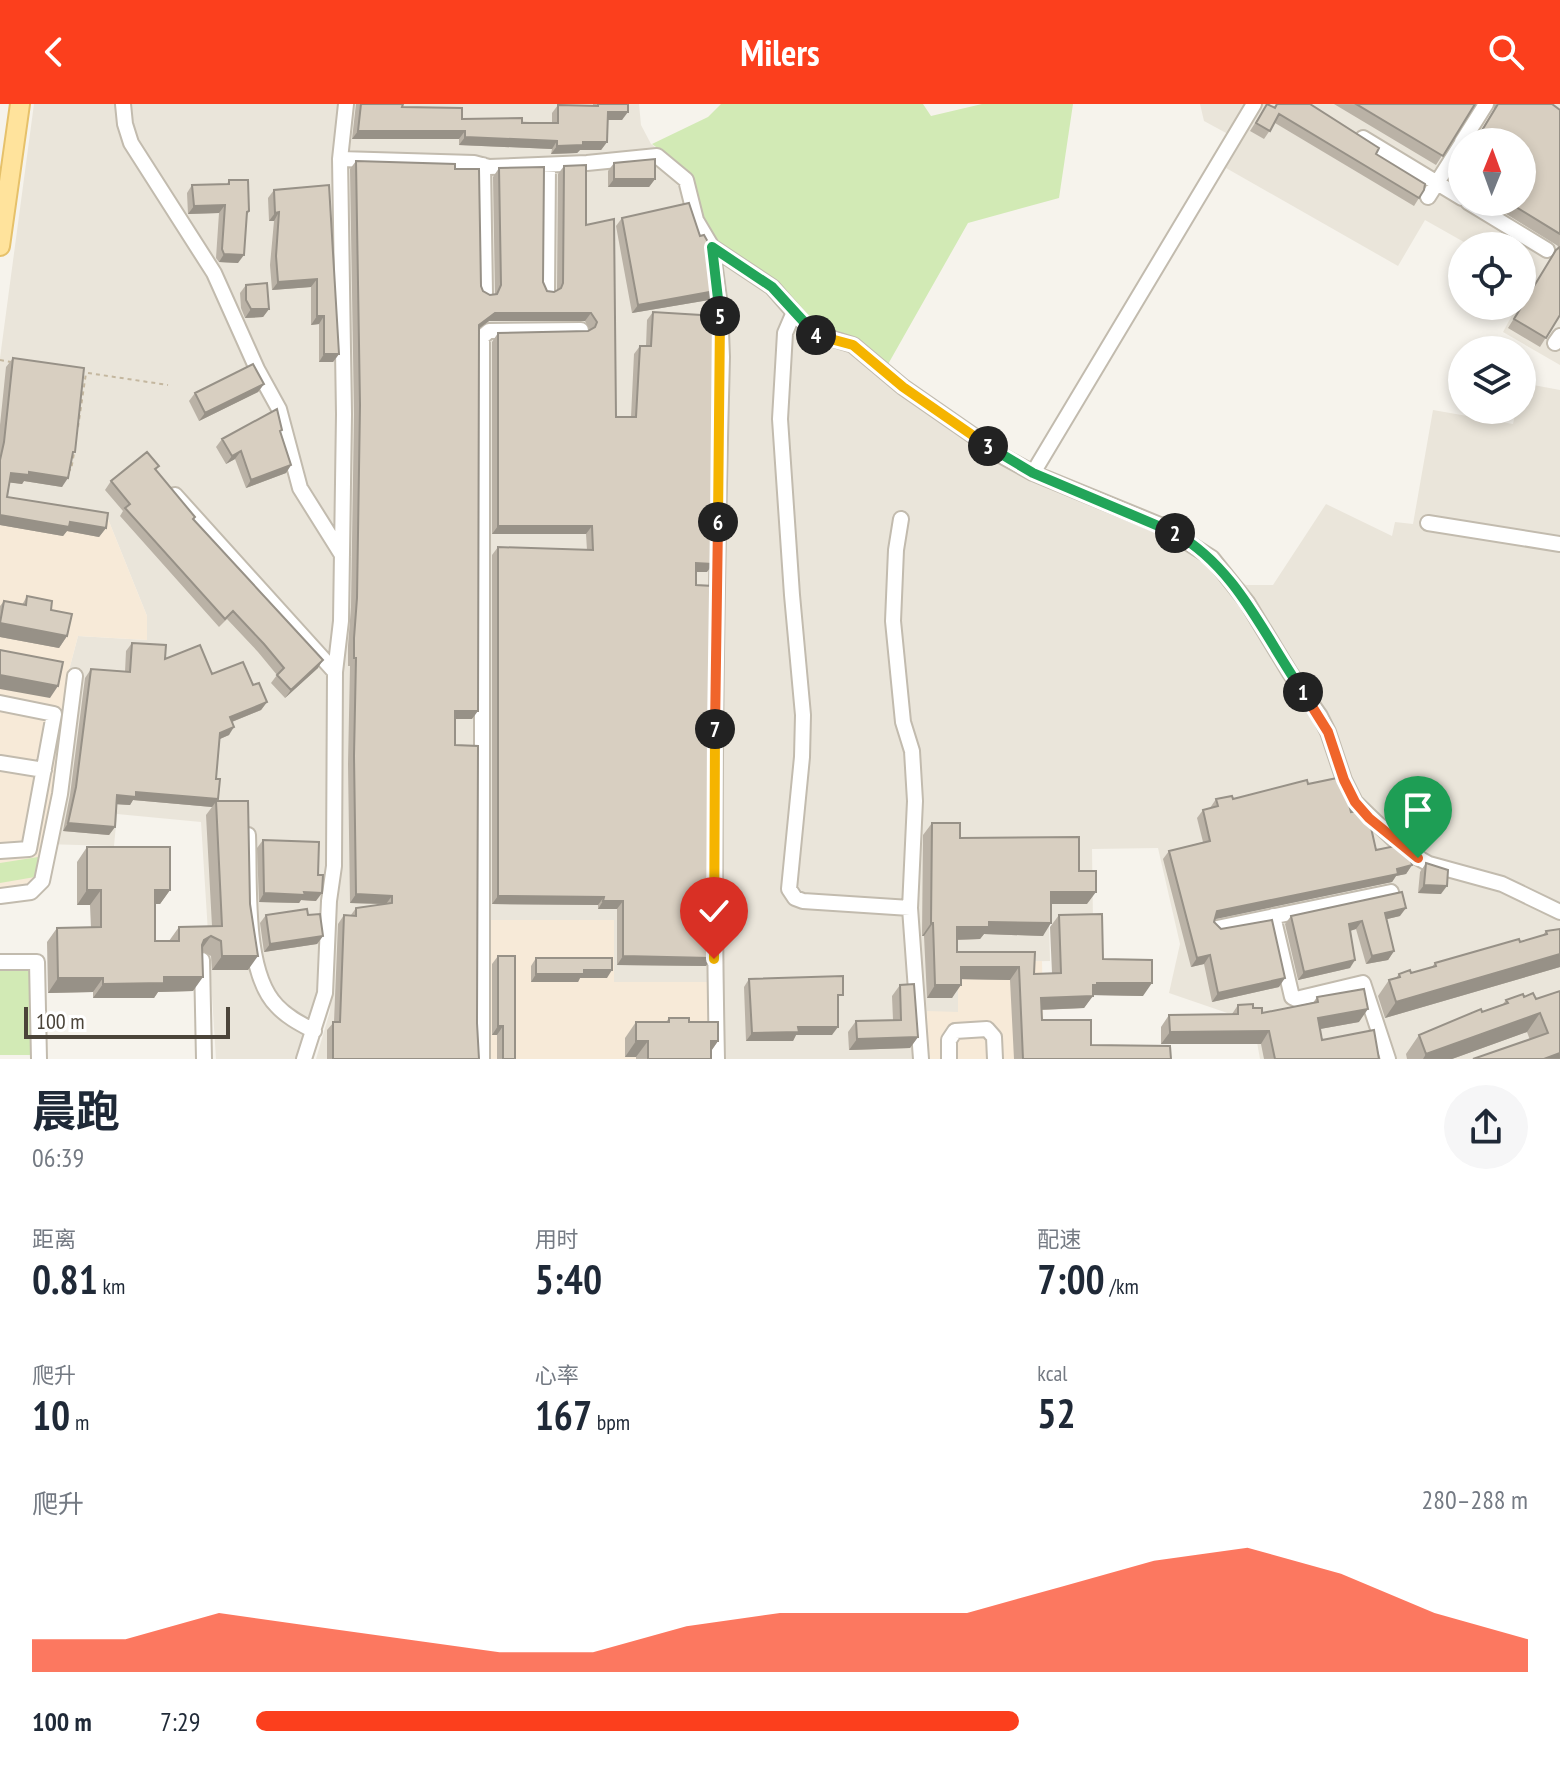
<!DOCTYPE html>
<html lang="zh">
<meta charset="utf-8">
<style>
body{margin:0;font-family:"PT Sans Narrow","Noto Sans SC",sans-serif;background:#f6f6f7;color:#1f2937;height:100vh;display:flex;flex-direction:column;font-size:30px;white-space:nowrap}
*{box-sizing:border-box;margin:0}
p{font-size:26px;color:#747a83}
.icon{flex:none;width:44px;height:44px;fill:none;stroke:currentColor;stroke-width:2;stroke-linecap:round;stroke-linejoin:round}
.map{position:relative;height:955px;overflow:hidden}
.details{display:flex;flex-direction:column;background:#fff;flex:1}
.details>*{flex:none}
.needle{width:52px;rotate:1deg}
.tools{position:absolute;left:1448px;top:24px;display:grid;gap:16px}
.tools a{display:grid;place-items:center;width:88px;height:88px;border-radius:50%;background:#fff;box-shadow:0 4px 12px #0003;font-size:40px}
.scale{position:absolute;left:24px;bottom:20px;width:206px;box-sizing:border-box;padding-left:8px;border:4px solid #4b4439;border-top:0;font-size:22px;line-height:28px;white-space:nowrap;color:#4b4439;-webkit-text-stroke:6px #fff;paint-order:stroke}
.pin{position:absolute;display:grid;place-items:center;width:68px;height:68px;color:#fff;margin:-82px -34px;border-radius:50% 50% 50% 0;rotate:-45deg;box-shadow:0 0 8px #0007}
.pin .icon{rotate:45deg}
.km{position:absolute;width:40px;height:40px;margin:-20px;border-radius:50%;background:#222;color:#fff;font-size:22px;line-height:40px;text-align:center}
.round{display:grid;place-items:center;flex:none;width:84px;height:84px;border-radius:42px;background:#f6f6f7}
.head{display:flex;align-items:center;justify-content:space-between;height:136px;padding:0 32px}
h1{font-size:44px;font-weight:700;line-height:60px}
.figures{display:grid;grid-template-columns:repeat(3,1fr);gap:12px;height:136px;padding:8px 32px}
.figures div{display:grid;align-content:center}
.figures b{font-size:40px;font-weight:700}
.figures small{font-size:22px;font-weight:400}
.figures p{font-size:22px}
.chart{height:224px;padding:16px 32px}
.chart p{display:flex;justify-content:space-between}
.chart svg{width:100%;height:144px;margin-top:8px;fill:#fc3f1d;opacity:.7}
ul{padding:0 32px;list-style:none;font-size:26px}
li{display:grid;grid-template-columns:128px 96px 1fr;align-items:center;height:60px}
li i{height:20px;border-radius:10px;background:#fc3f1d}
header{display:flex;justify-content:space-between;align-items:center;height:104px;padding:0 32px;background:#fc3f1d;color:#fff;font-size:36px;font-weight:700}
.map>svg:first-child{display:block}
.residential{fill:#eae5da;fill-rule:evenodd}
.commercial{fill:#f7ead8}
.green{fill:#d2eab5}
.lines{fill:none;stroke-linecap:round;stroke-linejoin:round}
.minor-casing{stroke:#c2bbae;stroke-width:18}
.major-casing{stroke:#e6c16a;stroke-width:22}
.path{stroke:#c4b79f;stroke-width:2;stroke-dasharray:4 4;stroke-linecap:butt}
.minor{stroke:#fff;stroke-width:14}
.major{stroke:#ffe39c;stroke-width:18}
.wall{fill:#bab2a6}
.shaded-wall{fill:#979187}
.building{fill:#d8cfc1;stroke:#979187;stroke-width:2}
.split-1-casing{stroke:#fff;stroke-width:16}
.split-2-casing{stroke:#fff;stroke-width:16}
.split-3-casing{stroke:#fff;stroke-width:16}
.split-4-casing{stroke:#fff;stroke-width:16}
.split-5-casing{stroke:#fff;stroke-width:16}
.split-6-casing{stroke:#fff;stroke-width:16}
.split-7-casing{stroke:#fff;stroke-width:16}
.split-8-casing{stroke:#fff;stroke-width:16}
.split-1{stroke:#f0652b;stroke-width:10}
.split-2{stroke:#22a559;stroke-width:10}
.split-3{stroke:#22a559;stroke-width:10}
.split-4{stroke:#f5b400;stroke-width:10}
.split-5{stroke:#22a559;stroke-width:10}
.split-6{stroke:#f5b400;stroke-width:10}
.split-7{stroke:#f0652b;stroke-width:10}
.split-8{stroke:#f5b400;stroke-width:10}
</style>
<header><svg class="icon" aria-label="back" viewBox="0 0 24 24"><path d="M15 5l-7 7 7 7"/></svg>Milers<svg class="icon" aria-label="search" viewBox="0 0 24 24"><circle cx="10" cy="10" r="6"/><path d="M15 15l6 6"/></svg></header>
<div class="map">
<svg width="1560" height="955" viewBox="0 0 1560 955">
<rect width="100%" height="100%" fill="#f6f3ec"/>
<!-- residential -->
<path class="residential" d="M34,0H639L641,21L651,40L687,66L703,125L901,274L1025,357L1173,418L1246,481H1273L1326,400L1392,432L1395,418L1413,420L1433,306L1513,320L1516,306H1522V279L1560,286V955H1260L1252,910L1236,912L1169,889L1180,840L1158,744L1092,745L1093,819L1049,820L1050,857L958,859V908H927L928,955H726L721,878H614V816L477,955H316L330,907L334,812L321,811V875L313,915L297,955H216L201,718L117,710L114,742L44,740L66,599L68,570L78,532L146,536L147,512L108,415L0,396V254Z
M1200,0H1246L1228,30L1204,17Z
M1263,0H1560V261L1503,228L1517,202H1522V194L1532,177L1522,172V142H1471L1425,116L1398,162L1226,64ZM1462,38H1522V98H1462Z"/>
<!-- commercial -->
<path class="commercial" d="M0,396L108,415L147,512V536L78,532L68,570L66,599L37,778L0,786Z
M488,816H614V878H708L709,955H488Z
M1042,857L1044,955H928L927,907L958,908V859Z"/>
<!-- green -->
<path class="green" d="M721,0H923L931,12L982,0H1073L1059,94L968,119L887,262L818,227L717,141L703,125L687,66L652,40L708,13Z
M38,753L35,773L0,779V759Z
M30,861L31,951H0V862Z"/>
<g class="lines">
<!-- minor casing -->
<g class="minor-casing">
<path id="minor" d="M123,0L125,20L131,39L214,169L257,265L279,305L300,384L342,451
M1363,34L1462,94
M1462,38L1486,0
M340,55L474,59L489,63L587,59L657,52L686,76L696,116L712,143L772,183L811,228L853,241L903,283L1004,353L1033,369L1160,421L1212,454L1247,498L1290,569L1320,612L1328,628L1344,676L1355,698L1406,747L1429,760L1502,780L1560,808
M483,61L485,190
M1428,93L1462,39
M1468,98L1547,146
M712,143L720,202L722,253C716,487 712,721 717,955
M547,187L548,61
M794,208L785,229L780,315L792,491L803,611L802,653L789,785L795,794L803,797L910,804
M1555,239L1560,232
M1033,369L1254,0
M175,391L335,568
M901,415L896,446L893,517L903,618L912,647L915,697L910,804L921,955
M1428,419L1560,440
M0,599L54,610L29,745L0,747
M0,659L44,666
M248,731C250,778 243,868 277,902C287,913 301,920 314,927
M0,792L31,788L42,777L60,690L75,572
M1273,812L1292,893L1296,895L1363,879L1388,955
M1217,824L1391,788
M202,856L204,955
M0,858H37L39,955
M304,955L325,889L329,797L334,762L335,568L341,517L344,310L340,55L346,0
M482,955V233L489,227L581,226
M949,955V936L955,927L987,925L994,933L995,955"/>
</g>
<!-- major casing -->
<g class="major-casing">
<path id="major" d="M0,142L20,0"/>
</g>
<!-- path -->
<path class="path" d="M0,256L11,258
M88,269L168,281
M78,323L86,269
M67,365L71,366L74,349"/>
<!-- minor -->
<use href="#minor" class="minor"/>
<!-- major -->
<use href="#major" class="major"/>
</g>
<!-- wall -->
<path class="wall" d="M356,0H403L402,3L462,15L552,19V9L558,1L593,2V0H628L622,16H608L607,38L601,46H580L577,49L551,50L552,45L459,41V35H352Z
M1267,0L1274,4L1276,0H1310L1376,50L1419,94L1414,102L1275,19L1264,35L1250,27Z
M1334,0H1475L1436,61Z
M1494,0H1552L1560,6V211L1540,243L1508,224L1557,145L1558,142L1487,98H1522V38H1474L1494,5Z
M356,57L455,65L481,182L483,187L490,191L495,190L493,73L499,64L543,178L547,187L554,188L557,186L558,70L564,62L586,121L616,313H631L634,250L640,242H646L647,216L653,208L707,468H696V481L711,854L706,862L617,861V805H598V801L492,800V451L498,443L587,446L586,430H492V238L498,229L588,227L590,226L585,217H489L479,225L472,615H455V641L479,955H327V926L334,918L338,820L344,811H351L356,804L382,800L350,799L348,660L350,562H348V542L351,503L354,310L350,65Z
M1462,58V82L1451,75Z
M614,59L655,75L649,83H608V67Z
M229,76L249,107L247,111L238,159L219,158L216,154L219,109L188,110L187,89L192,81L227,80Z
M329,81L339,250L333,258H319V220L311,221V183L272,186L270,161L274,117H269L268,94L274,86Z
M622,114L700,132L709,196L632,209L616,122Z
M246,181L269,205L263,213L245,214L241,204L240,189Z
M13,254L72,353L62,383L24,377L22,380L9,378L7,393L106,424L99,433L67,427L63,432L0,421V321L6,263Z
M264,280L258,288L199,317L189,297L195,289Z
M280,329L291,361L286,369L246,384L235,355L226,360L216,343L222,335Z
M159,362L156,366L193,416L318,564L285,594L271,579L277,571L258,548L227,515L219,523L120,412L123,407L105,386L111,377Z
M27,492L51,506L67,532L59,544L0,533V502L4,497L22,501Z
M132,539L165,555L212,570L253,581L267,598L261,606L232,618L229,631L220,635L216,675L217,697L248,866H212L211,852L202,847L193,887L158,888L154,894H93V888L48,889L47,838L57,824H91L90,801H77V758L87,743L170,786L160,800H155V837H169L179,823L212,822L206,711L212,703L133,696L130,701L117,700L115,723L109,731L63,727L70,691L85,574L91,565L125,568L126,547Z
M1308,680L1351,708L1376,746L1412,761L1406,770L1396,772L1392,778L1214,815V818L1279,883L1212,898L1204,860L1191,863L1163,755L1169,747L1203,738L1197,714L1203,706L1210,704L1216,695H1233Z
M932,719L960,734L1079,767L1087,800H1051L1043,832L984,830L980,835L957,836V848H1035L1034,870L1052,869L1050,823L1059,811L1103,855L1143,892L1093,891L1084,904L1042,906V916L1091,941L1171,955H1014L1010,876L961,875L952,894H927L924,832H922L923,731Z
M263,736L316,797L301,796L299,799L259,798L257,744Z
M1426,759L1441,790L1418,789L1420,768Z
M266,811H308L323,832L317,840L264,848L260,819Z
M1291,812H1400L1387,815L1394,847L1388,856L1366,860L1356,825L1350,827V864L1298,876L1285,820Z
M1560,825V863L1385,914L1378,892L1389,876L1396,874L1399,870L1411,869L1432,863L1435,859L1520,838L1543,831L1546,827Z
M498,852L515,955H497V931H492V860Z
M536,854L607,874H580L578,878H531V862Z
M749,875L838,899L832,931H796L793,937H746L744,883Z
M900,881L918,933L910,944L849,946L848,928L856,917L893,916L892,892Z
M1533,889L1560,955L1530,936L1527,928L1452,955H1407L1406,950L1419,931L1503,900L1506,896L1524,893Z
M1317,893L1359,918L1320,925L1322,936L1379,955H1264L1261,940H1161V923L1169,911L1232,910L1238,901L1253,904L1262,909L1313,899Z
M669,914L689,918L718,937L711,947V955H636V953H625V934L636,918H666Z"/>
<!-- shaded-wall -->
<path class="shaded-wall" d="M608,8H628L622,16H602Z
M358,27H465L459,35H352Z
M465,33L557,37L552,45L459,41Z
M583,38H607L601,46H580L577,49L551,50L557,42Z
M614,75H655L649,83H608Z
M225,101L219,109L188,110L194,102Z
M279,108L274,117H269L275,109Z
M224,150L244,151L238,159L219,158Z
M317,175L311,183L272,186L278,178Z
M715,187L709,196L632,209L638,201Z
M251,205H269L263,213L245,214Z
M495,209H591L585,217H489L473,229L479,221Z
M317,212H324L319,220L311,221Z
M324,250H339L333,258H319Z
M264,280L258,288L199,317L205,309Z
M241,347L235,355L226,360L232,352Z
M291,361L286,369L246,384L251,376Z
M29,368L68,374L62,383L24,377L22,380L5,378L11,369Z
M0,411L70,418L106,424L99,433L67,427L63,432L0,421Z
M498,422H592L586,430H492Z
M696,459L713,460L707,468H690Z
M0,519L67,532L59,544L0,533Z
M323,556L318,564L285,594L291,586Z
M0,571L58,582L50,594L0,585Z
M267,598L261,606L224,621L230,613Z
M455,607H478L472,615H449Z
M234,623L229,631L215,637L220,629Z
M136,688L218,695L212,703L133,696L130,701L112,700L117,691Z
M68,719L115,723L109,731L63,727Z
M1412,761L1406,770L1396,772L1392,778L1211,816L1217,807Z
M1424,781L1447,782L1441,790L1418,789Z
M87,786H101L90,801H77Z
M155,786H170L160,800H145Z
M304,788L322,789L316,797L301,796L299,799L259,798L264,789Z
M1051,788H1096L1087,800H1042Z
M356,790L392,792L386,800L350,799Z
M498,792L604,793L598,801L492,800Z
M603,797H623L617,805H598Z
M1406,804L1400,812L1379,817L1385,809Z
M1362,817L1356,825L1343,829L1349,820Z
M989,818L1051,819L1043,832L984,830L980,835L948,836L957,823Z
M931,819H933L924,832H922Z
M211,832L201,846L204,836Z
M323,832L317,840L264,848L270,840Z
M1394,847L1388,856L1366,860L1372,852Z
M1560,850V863L1385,914L1396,898Z
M1210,851L1204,860L1191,863L1197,854Z
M222,852H258L248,866H212Z
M623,852L711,854L706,862L617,861Z
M1355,856L1350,864L1298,876L1304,868Z
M961,863H1019L1010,876L952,875Z
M584,866H612L607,874H580L578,878H531L536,870Z
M164,873H203L193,887L158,888L154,894H93L103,880Z
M58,874H103L93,888L48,889Z
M1285,874L1279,883L1212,898L1218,889Z
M1097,879H1152L1143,892L1090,891L1093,892L1084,904L1033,906L1041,894L1093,881Z
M935,881H961L952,894H927Z
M1368,905L1359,918L1309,927L1318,914Z
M1540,909L1527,928L1452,955H1423L1426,950Z
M498,922H503L497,931H492Z
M798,923H838L832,931H796L793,937H746L752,929Z
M1269,927L1261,940H1161L1170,928Z
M918,933L910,944L849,946L857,935Z
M636,937H648L636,953H625Z
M711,937H718L707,953Z
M1560,949V955H1544Z"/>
<!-- building -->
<path class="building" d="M361,0H403L402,3L462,4V15L522,14V19H558V1L598,2V0H628V8H608L607,38H583V41L557,42V37L465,33V27H358Z
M1267,0L1275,4L1277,0H1310L1379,44L1376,50L1425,80L1424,86L1419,94L1279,10L1270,27L1256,19Z
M1356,0H1475L1443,52Z
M1498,0H1552L1560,6V130L1508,98H1522V38H1475Z
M655,55V75H614V59Z
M356,57L455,60V65H479L481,182L483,187L490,191L497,190L501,181L499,64L544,63L543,178L547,187L554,188L561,184L563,179L564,62L586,61V121L614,115L616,313H636L640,242H651L653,208L717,212L713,460L696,459V481L713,482L711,854L623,852V797H603L604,793L498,792V443L593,446L592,422H498V229L588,227L595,223L597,218L591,209H495L479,221L478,607H455V641L478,642L477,919L479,955H333V918H340L344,811L356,812V804L392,799V792L356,790L354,652L356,554H354V534L357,494L360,301Z
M1462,59V69L1457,66Z
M229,76H248L249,107L247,108L244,151L224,150L222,145L225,101L194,102L192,81L229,80Z
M329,81L339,250H324V212H317V175L278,178L276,152L279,108L275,109L274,86Z
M689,99L700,132L704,131L708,138L715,187L638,201L622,114Z
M1560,143V211L1546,234L1514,215L1556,146Z
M267,179L269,205H251L246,196V181Z
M13,254L84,264L75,348H73L68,374L29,368V371L11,369L7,393L108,409L106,424L70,418L69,423L0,411V356L4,338Z
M253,260L264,280L205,309L195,289Z
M277,305L282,326L280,327L291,361L251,376L241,347L232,352L222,335Z
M147,348L159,362L155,365L195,413L193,415L323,556L291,586L277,571L284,564L264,540L233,507L225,515L125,404L130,400L111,377Z
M27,492L52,497L51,506L72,510L67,532L0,519L4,497L26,501Z
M132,539L166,541L165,555L200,541L212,570L243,558L253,581L259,579L267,598L230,613L234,623L220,629L216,675H220L218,695L136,688V693L117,691L115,723L68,719L76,683L91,565L130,568Z
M0,546L63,558L58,582L0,571Z
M1342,673L1351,708L1364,706L1368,710L1376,746L1400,741L1409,748L1412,761L1397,765L1398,770L1217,807L1214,818L1221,825L1272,816L1285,874L1218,889L1210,851L1197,854L1169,747L1210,737L1203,706L1218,702L1216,695L1232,692L1233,695L1307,676L1308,680Z
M216,697H248L250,800L258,852H222L221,837L211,832L204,836L202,841L203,873H164V879L103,880V874H58L57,824L101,823V786H87V743H170V786H155V837H179V823L222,822Z
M932,719H960V734L1079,733V767H1096V788H1051V819L989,818V823H957V848H1035L1034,870L1061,869L1059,811L1102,810L1103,855L1152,856V879H1097V881H1093V892L1041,894L1042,916H1091V941L1170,942L1171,955H1023L1019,863H961V881H935L933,819H931Z
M263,736L319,738L318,771H323L322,789L304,788L305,791L264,789Z
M1426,759L1448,766L1447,782L1424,781Z
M1402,788L1406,804L1385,809L1394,847L1372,852L1362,817L1349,820L1355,856L1304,868L1291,812Z
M307,805L308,811L320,810L323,832L270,840L266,811Z
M1560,825V850L1396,898L1389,876L1400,873L1399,870L1410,866L1411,869L1436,862L1435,859L1519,835L1520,838L1547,830L1546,827Z
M498,852H515V955H503V922H498Z
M536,854H612V866H584V870H536Z
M843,872V891H838V923H798L799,928L752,929L749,875Z
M914,880L918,933L857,935L856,917L901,916L900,881Z
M1364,885L1368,905L1318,914L1322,936L1374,926L1379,955H1275L1269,927L1170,928L1169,911L1238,910V901L1253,900V904H1262V909L1318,898L1317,893Z
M1560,887V949L1544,955H1473L1548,929L1540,909L1426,950L1419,931L1481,905L1482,908L1508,899L1506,896L1523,890L1524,893L1533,889L1536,895Z
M669,914H689V918H718V937H711V955H648V937H636V918H669Z"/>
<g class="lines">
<!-- split-1 casing -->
<g class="split-1-casing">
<path id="split-1" d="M1303,588L1328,628L1344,676L1355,698L1369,714L1418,754"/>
</g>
<!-- split-2 casing -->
<g class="split-2-casing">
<path id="split-2" d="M1175,429C1237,464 1264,532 1303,588"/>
</g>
<!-- split-3 casing -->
<g class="split-3-casing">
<path id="split-3" d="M988,342L1033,369L1175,429"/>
</g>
<!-- split-4 casing -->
<g class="split-4-casing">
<path id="split-4" d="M816,231L853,241L903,283L988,342"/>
</g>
<!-- split-5 casing -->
<g class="split-5-casing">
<path id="split-5" d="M720,212L712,143L772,183L816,231"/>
</g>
<!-- split-6 casing -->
<g class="split-6-casing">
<path id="split-6" d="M718,418L720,212"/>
</g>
<!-- split-7 casing -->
<g class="split-7-casing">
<path id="split-7" d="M715,625L718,418"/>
</g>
<!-- split-8 casing -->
<g class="split-8-casing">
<path id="split-8" d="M714,855L715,625"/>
</g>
<!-- split-1 -->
<use href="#split-1" class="split-1"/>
<!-- split-2 -->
<use href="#split-2" class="split-2"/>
<!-- split-3 -->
<use href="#split-3" class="split-3"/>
<!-- split-4 -->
<use href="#split-4" class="split-4"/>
<!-- split-5 -->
<use href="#split-5" class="split-5"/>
<!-- split-6 -->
<use href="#split-6" class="split-6"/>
<!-- split-7 -->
<use href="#split-7" class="split-7"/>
<!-- split-8 -->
<use href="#split-8" class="split-8"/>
</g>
</svg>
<div class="tools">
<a><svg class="needle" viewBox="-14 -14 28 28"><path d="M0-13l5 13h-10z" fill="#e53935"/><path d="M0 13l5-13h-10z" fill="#747a83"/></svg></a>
<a><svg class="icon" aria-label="locate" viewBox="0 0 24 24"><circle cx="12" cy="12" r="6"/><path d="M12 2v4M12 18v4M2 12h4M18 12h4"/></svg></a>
<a><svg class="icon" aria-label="layers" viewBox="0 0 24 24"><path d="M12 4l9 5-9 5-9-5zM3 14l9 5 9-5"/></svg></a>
</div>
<div class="scale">100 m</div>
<div class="pin" style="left:1418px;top:754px;background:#1e9e55"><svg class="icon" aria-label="arrive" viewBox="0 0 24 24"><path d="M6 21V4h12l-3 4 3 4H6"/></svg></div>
<div class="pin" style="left:714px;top:855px;background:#d93025"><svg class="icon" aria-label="check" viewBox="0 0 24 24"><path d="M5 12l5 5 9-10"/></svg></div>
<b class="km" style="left:1303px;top:588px">1</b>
<b class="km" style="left:1175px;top:429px">2</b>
<b class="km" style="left:988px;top:342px">3</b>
<b class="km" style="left:816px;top:231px">4</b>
<b class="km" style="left:720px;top:212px">5</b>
<b class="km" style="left:718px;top:418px">6</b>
<b class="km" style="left:715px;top:625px">7</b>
</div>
<section class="details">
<div class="head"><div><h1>晨跑</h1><p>06:39</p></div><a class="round"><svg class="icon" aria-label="share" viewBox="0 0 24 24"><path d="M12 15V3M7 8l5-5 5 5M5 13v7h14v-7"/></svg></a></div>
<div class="figures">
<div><p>距离</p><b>0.81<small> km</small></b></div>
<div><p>用时</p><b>5:40</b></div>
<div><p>配速</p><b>7:00<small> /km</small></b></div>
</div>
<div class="figures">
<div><p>爬升</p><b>10<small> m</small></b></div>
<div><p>心率</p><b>167<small> bpm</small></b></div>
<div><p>kcal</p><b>52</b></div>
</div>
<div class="chart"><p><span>爬升</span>280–288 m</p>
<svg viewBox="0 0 160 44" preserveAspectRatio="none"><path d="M0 44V34L10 34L20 26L30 30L40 34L50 38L60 38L70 30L80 26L90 26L100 26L110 18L120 10L130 6L140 14L150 26L160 34V44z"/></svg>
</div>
<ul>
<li><b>100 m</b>7:29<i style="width:60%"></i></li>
</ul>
</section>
